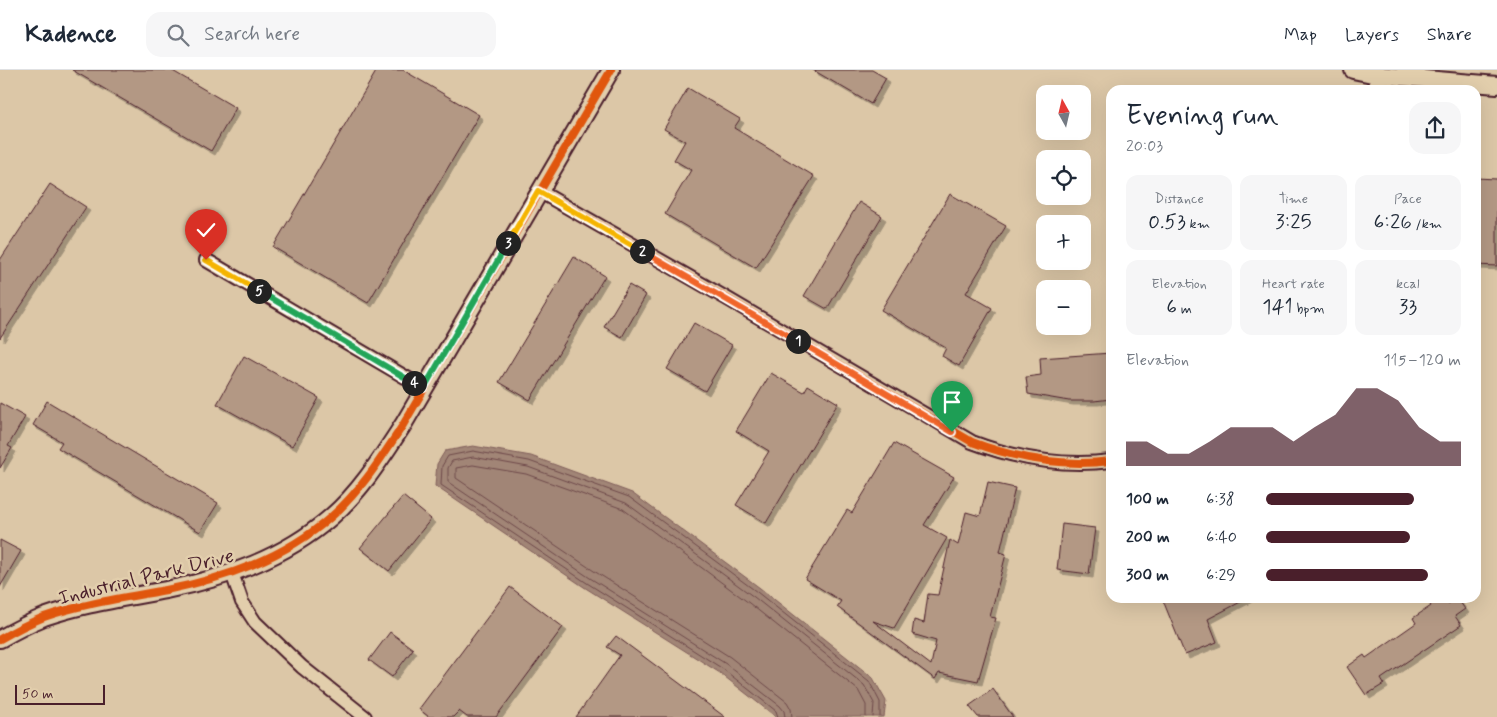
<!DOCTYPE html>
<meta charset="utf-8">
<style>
body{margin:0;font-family:Mynerve,sans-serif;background:#f6f6f7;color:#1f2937;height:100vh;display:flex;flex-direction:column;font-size:19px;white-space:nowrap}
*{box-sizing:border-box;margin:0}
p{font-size:16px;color:#747a83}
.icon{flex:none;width:28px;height:28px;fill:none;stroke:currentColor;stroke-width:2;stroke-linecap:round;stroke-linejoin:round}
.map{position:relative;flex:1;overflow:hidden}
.details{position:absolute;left:1106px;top:15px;width:375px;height:518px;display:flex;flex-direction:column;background:#fff;border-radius:15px;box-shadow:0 5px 20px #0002}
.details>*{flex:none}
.needle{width:32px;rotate:352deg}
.tools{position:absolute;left:1036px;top:15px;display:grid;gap:10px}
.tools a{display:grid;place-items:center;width:55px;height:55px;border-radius:10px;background:#fff;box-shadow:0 5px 20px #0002;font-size:25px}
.scale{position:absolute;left:15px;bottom:12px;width:90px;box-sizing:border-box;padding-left:5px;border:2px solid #4a1f2b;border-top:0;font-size:14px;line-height:18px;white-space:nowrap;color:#4a1f2b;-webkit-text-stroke:4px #e2ceac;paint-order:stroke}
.pin{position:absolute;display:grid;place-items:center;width:42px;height:42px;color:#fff;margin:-51px -21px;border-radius:50% 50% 50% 0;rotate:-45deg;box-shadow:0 0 5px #0007}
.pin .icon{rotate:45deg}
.km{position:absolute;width:25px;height:25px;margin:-12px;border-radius:50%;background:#222;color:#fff;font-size:14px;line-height:25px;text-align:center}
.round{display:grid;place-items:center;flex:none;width:52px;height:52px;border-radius:15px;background:#f6f6f7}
.summary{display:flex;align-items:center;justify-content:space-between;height:85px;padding:0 20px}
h1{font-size:28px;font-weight:600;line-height:38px}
.metrics{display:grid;grid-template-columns:repeat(3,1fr);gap:8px;height:85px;padding:5px 20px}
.metrics div{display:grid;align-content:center;border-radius:12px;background:#f6f6f7;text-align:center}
.metrics b{font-size:21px;font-weight:600}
.metrics small{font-size:14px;font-weight:400}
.metrics p{font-size:14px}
.chart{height:140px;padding:10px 20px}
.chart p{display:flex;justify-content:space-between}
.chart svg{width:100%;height:90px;margin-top:5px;fill:#4a1f2b;opacity:.7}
ul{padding:0 20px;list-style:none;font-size:16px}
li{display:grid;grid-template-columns:80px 60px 1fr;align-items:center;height:38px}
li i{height:12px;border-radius:6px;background:#4a1f2b}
header{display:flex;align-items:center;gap:30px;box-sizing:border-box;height:70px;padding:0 25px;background:#fff;border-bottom:1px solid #e0e1e3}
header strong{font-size:24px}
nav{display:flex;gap:28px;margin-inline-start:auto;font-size:18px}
.search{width:350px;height:45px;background:#f6f6f7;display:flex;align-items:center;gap:12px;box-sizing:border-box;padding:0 18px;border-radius:15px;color:#747a83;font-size:19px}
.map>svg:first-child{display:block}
.water{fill:#a18576;stroke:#7e5c58}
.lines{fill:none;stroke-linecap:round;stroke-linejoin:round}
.shore{stroke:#6d4849;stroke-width:1}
.building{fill:#b39884;stroke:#4a1f2b;filter:url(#shadow)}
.minor-casing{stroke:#4a1f2b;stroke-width:16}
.tertiary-casing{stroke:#4a1f2b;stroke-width:20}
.minor{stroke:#e2ceac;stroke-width:12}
.tertiary{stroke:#e2ceac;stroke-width:16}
.cycleway-casing{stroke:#e2ceac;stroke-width:11}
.cycleway{stroke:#e0560e;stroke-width:8}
.split-1-casing{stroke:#fff;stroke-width:10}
.split-2-casing{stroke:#fff;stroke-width:10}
.split-3-casing{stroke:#fff;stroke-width:10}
.split-4-casing{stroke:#fff;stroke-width:10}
.split-5-casing{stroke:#fff;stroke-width:10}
.split-6-casing{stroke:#fff;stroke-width:10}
.split-1{stroke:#f0652b;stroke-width:6}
.split-2{stroke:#f0652b;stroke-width:6}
.split-3{stroke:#f5b400;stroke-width:6}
.split-4{stroke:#22a559;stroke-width:6}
.split-5{stroke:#22a559;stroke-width:6}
.split-6{stroke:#f5b400;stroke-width:6}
.labels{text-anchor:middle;stroke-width:5;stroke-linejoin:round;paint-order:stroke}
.street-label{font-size:20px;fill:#4a1f2b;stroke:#e2ceac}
</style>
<header>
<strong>Kadence</strong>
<div class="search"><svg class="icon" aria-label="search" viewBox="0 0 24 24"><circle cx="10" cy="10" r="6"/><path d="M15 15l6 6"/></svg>Search here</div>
<nav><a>Map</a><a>Layers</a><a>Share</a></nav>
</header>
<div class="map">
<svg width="1497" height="647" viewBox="0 0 1497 647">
<defs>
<filter id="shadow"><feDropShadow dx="4" dy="4" stdDeviation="0" flood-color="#0004"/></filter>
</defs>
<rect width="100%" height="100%" fill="#dcc7a7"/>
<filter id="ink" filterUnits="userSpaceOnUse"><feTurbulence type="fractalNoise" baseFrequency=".02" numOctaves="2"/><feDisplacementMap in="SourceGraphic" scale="10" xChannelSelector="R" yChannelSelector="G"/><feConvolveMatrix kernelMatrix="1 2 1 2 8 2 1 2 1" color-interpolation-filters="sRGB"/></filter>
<g filter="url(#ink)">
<!-- water -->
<path class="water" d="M473,376L531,386L632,423L760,518L873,608L886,631L884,647H776L720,603L584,517L435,416L437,394L445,381Z"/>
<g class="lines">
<!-- shore -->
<path class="shore" d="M778,647L776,641L723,599L587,513L441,415L442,396L448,386L473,381L529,391L629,427L757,522L869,611L880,632V647
M785,647L784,641L780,636L726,594L590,508L448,412V398L452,391L473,387L528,397L626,433L754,527L864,615L874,633L873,647
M792,647L791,639L787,632L730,587L594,501L456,408V398L473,395L526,404L623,439L749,533L858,620L866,635V647"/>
</g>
<!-- building -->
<path class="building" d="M72,0H171L236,38L211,81Z
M377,0H403L479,45L368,233L273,177Z
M813,0H872L886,8L871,34Z
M688,18L740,49L734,58L814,106L756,198L665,144L691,100L674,90L685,71L664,59Z
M1476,108L1497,109V196L1476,195Z
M50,114L86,137L0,268V190Z
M950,124L1006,156L966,223L992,238L959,296L942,286L946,278L881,240Z
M859,132L882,146L827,239L804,226Z
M574,187L605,206L530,330L499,312Z
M629,215L646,225L622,267L604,257Z
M694,253L732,275L705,321L667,299Z
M1111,283V329L1094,331H1069L1028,324L1026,307L1041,305L1040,288Z
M244,286L319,328L292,376L217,334Z
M771,303L804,322L808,315L838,333L766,453L736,435L769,381L736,361Z
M47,331L218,433L200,462L58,378L62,372L33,355Z
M0,333L25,347L8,376L12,378L0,398Z
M894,373L954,407L924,455L947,468L894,558L873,551L931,595L936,571L912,564L914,550L924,553L928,524L938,525L950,470L958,475L966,442L980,446L988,412L1015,418L1000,482L1006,484L990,547L996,548L978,611L939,603L935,609L837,537L841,531L805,509L847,440L852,443Z
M403,426L431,449L389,501L360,478Z
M1062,454L1095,458L1089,504L1057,500Z
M0,470L21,481L0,517Z
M510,517L563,557L496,647H467L459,641L453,647H429L419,639Z
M1162,528H1248L1208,549L1217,572L1185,585Z
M1435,528H1443L1448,534L1457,528L1465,539L1455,546L1461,555L1381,609L1384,614L1366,625L1347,597L1364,585L1366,588L1416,553L1413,548L1431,536L1428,532Z
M390,562L413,579L392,607L369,590Z
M616,566L725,647H576L620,585L607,577Z
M993,619L1013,647H978L969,636Z"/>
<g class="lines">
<!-- minor casing -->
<g class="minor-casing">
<path id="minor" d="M1374,20L1378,0
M539,121L726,228L972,372C1017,389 1063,397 1111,391
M206,190L424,318
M232,503L242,532L255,552L302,597L365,647"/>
</g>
<!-- tertiary casing -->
<g class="tertiary-casing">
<path id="tertiary" d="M1353,0L1377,5L1497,15
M0,569C14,561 29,553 44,547C84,533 125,528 166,520C226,508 284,488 331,447C361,421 382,387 403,355L611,0"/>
</g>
<!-- minor -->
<use href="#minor" class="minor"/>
<!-- tertiary -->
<use href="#tertiary" class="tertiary"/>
<!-- cycleway casing -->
<g class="cycleway-casing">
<path id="cycleway" d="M539,121L726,228L972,372C1017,389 1063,397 1111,391
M0,569C14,561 29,553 44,547C84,533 125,528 166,520C226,508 284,488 331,447C361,421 382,387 403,355L611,0"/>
</g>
<!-- cycleway -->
<use href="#cycleway" class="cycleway"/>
</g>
</g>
<g class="lines" filter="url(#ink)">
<!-- split-1 casing -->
<g class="split-1-casing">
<path id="split-1" d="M798,271L952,362"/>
</g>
<!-- split-2 casing -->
<g class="split-2-casing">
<path id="split-2" d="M642,181L798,271"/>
</g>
<!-- split-3 casing -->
<g class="split-3-casing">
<path id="split-3" d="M508,173L538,121L642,181"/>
</g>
<!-- split-4 casing -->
<g class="split-4-casing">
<path id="split-4" d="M414,313L424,318L508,173"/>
</g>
<!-- split-5 casing -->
<g class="split-5-casing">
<path id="split-5" d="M259,221L414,313"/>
</g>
<!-- split-6 casing -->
<g class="split-6-casing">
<path id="split-6" d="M206,190L259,221"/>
</g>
<!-- split-1 -->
<use href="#split-1" class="split-1"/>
<!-- split-2 -->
<use href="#split-2" class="split-2"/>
<!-- split-3 -->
<use href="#split-3" class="split-3"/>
<!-- split-4 -->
<use href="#split-4" class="split-4"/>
<!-- split-5 -->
<use href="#split-5" class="split-5"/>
<!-- split-6 -->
<use href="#split-6" class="split-6"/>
</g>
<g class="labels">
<!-- street labels -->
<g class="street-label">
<text transform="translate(146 506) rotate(-14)" y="7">Industrial Park Drive</text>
</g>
</g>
</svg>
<div class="tools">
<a><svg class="needle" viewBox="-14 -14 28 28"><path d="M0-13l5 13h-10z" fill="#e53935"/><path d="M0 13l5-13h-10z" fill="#747a83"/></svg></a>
<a><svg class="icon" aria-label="locate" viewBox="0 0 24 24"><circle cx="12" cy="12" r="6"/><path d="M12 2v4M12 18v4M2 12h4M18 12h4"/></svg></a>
<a>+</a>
<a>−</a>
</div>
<div class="scale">50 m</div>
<div class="pin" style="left:952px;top:362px;background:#1e9e55"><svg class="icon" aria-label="arrive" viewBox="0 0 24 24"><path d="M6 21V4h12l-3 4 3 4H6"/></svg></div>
<div class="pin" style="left:206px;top:190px;background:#d93025"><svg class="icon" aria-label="check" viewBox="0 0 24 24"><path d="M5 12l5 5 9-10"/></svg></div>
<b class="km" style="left:798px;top:271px">1</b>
<b class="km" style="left:642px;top:181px">2</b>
<b class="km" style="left:508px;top:173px">3</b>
<b class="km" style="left:414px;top:313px">4</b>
<b class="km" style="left:259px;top:221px">5</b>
<section class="details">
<div class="summary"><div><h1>Evening run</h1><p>20:03</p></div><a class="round"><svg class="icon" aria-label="share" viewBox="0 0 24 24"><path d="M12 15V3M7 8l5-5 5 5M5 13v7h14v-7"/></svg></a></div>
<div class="metrics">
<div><p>Distance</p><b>0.53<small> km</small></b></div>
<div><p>Time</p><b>3:25</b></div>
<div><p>Pace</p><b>6:26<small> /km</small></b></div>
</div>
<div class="metrics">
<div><p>Elevation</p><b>6<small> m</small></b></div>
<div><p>Heart rate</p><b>141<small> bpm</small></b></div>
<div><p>kcal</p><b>33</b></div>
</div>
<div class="chart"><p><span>Elevation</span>115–120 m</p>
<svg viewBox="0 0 160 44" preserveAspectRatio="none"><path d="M0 44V32L10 32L20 38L30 38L40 32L50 25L60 25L70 25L80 32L90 25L100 19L110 6L120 6L130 12L140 25L150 32L160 32V44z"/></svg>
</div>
<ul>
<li><b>100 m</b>6:38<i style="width:76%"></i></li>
<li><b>200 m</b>6:40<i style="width:74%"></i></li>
<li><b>300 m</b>6:29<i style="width:83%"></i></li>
</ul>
</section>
</div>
